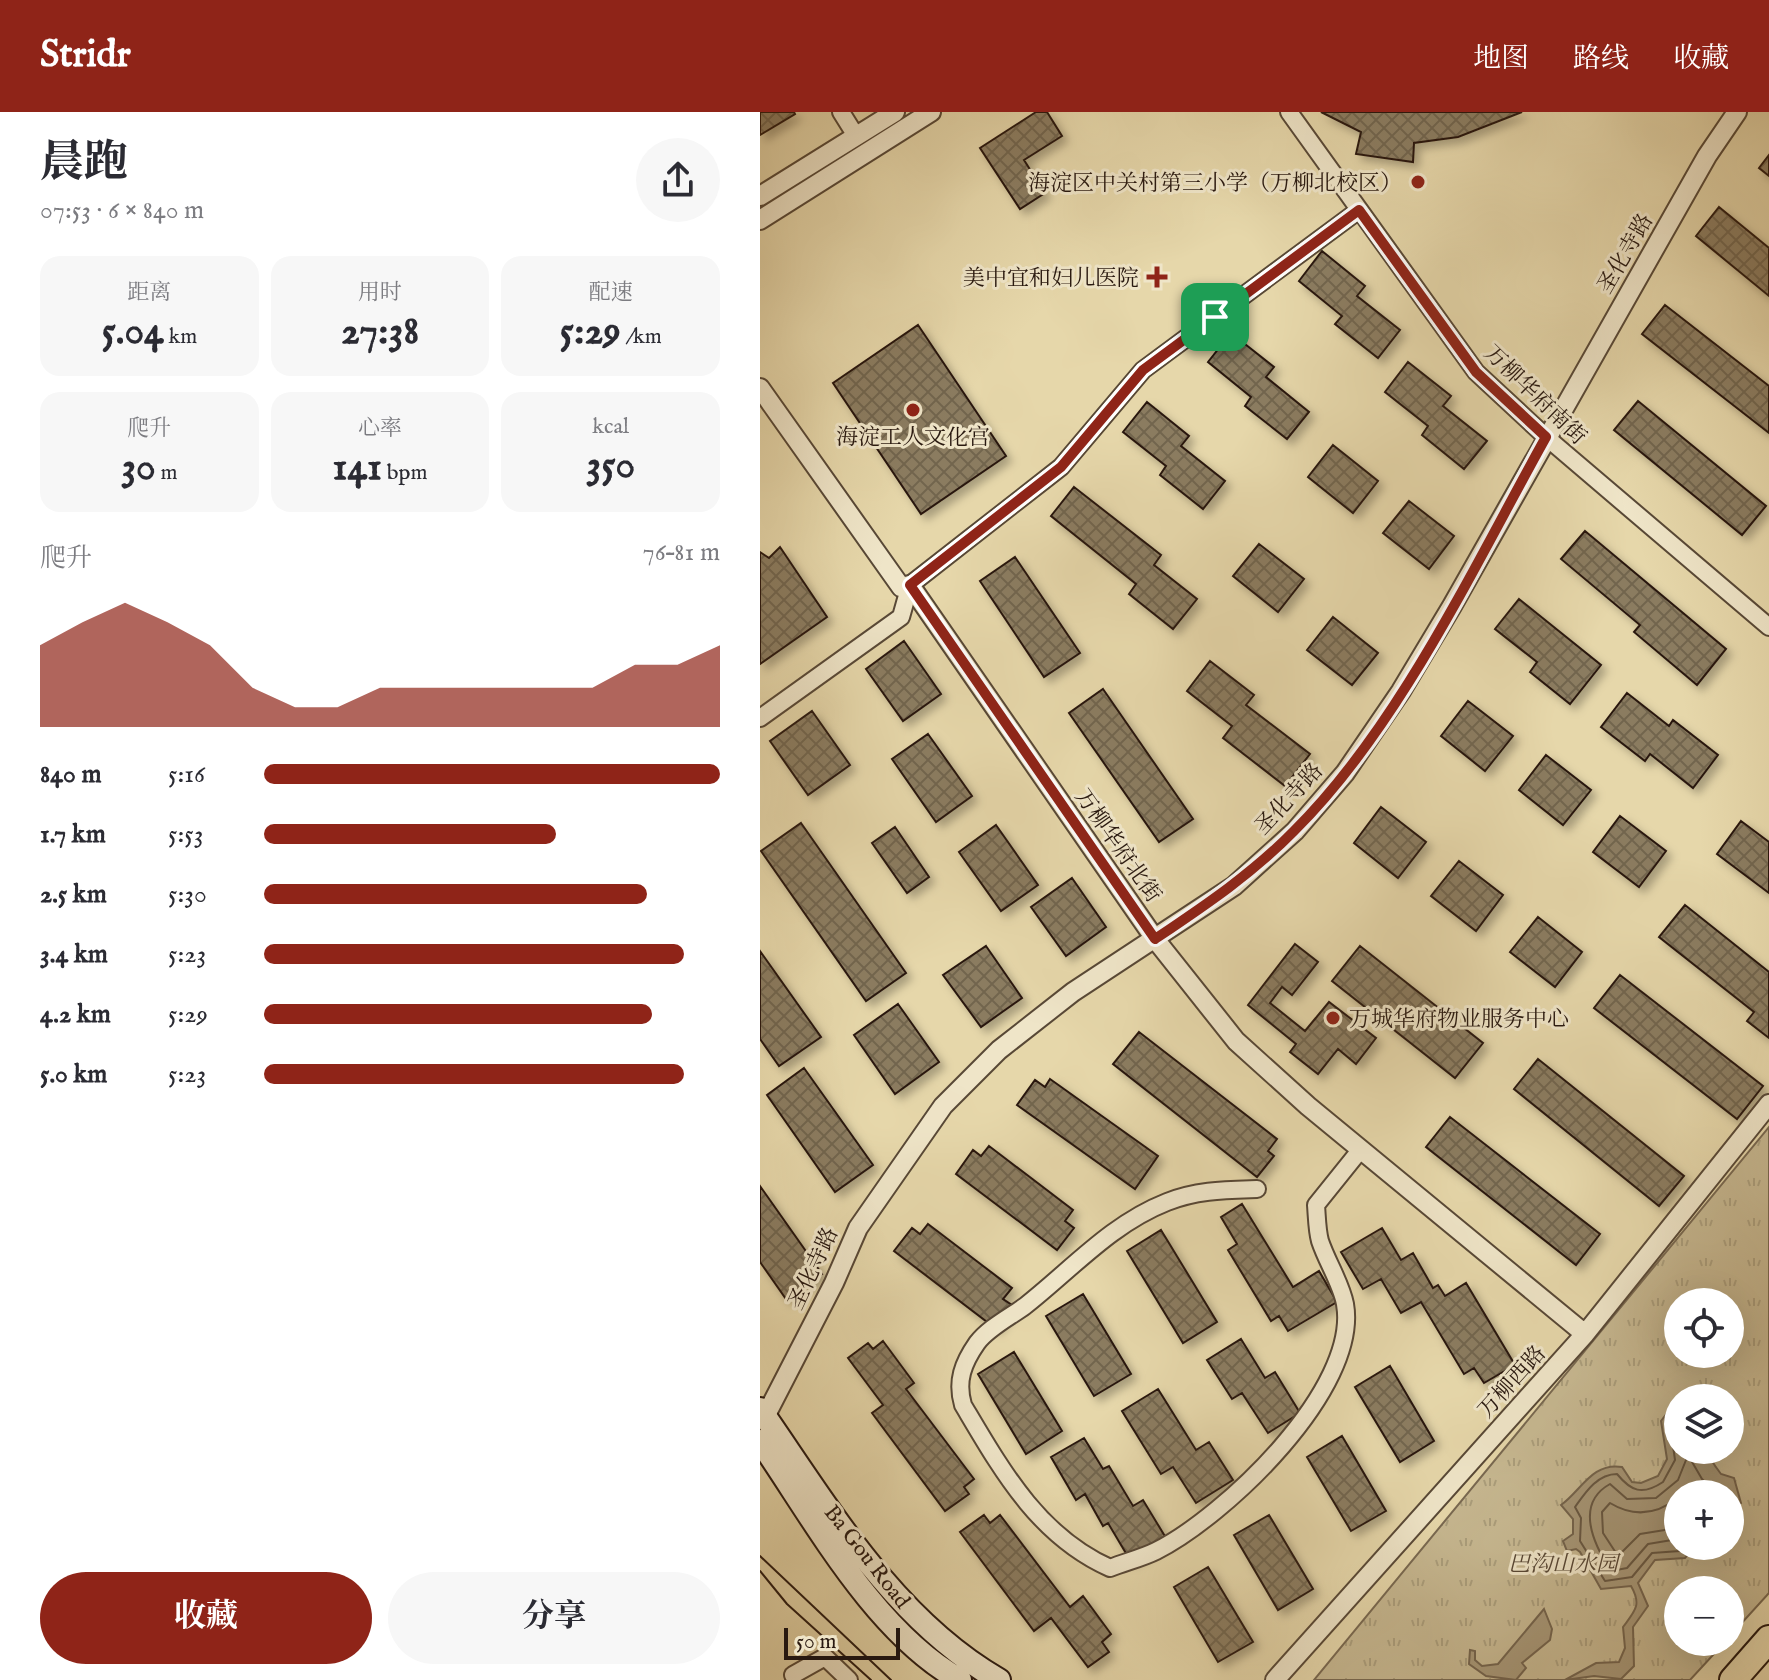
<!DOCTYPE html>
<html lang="zh">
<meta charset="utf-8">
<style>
body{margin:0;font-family:"IM FELL English","Noto Serif SC",serif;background:#f7f7f7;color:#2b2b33;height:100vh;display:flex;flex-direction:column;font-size:30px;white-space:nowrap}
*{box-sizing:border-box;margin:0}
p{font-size:26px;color:#7c7c81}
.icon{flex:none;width:44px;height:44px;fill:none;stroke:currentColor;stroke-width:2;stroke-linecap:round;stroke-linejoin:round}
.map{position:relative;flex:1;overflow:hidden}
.panel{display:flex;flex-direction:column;background:#fff;width:760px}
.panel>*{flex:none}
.controls{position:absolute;left:904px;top:1176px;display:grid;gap:16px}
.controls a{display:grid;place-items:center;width:80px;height:80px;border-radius:50%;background:#fff;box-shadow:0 8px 32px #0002;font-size:40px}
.scale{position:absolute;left:24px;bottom:20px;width:116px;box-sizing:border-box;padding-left:8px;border:4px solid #291910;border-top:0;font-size:22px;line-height:28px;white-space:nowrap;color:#291910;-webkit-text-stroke:6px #efe5c8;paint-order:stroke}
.pin{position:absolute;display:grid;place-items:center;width:68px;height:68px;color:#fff;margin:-34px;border-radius:16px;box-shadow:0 4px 12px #0006}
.round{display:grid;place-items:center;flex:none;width:84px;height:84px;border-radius:42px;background:#f7f7f7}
.head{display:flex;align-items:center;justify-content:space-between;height:136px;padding:0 40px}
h1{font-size:44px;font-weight:700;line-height:60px}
.figures{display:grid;grid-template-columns:repeat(3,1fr);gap:12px;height:136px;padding:8px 40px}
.figures div{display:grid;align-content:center;border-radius:20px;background:#f7f7f7;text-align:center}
.figures b{font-size:40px;font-weight:700}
.figures small{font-size:22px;font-weight:400}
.figures p{font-size:22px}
.chart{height:224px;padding:16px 40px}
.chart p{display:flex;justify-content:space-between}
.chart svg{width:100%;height:144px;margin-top:8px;fill:#8f2418;opacity:.7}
.action{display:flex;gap:16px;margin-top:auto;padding:16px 40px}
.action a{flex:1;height:92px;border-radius:48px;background:#8f2418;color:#fff;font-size:32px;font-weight:700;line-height:92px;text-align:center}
.action a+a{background:#f7f7f7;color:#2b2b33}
ul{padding:0 40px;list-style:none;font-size:26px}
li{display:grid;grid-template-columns:128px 96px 1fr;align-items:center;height:60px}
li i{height:20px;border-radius:10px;background:#8f2418}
header{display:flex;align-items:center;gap:48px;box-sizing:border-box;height:112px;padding:0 40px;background:#8f2418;color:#fff}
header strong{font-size:38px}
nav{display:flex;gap:44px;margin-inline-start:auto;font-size:28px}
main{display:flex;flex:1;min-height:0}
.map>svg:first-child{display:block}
.park{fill:url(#park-tufts);stroke:#786850;stroke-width:2;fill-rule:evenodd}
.water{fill:#a69676;stroke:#74644d;stroke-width:2}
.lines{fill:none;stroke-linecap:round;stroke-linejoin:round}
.shore{stroke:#685843;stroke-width:2}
.building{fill:url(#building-cross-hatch);stroke:#291910;stroke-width:2;filter:url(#shadow)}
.minor-casing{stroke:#584836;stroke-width:20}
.tertiary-casing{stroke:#584836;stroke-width:22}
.secondary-casing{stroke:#291910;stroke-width:26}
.trunk-casing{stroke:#291910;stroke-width:30}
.minor{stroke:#efe5c8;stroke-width:16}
.tertiary{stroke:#efe5c8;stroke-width:18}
.secondary{stroke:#efe5c8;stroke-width:22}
.trunk{stroke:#e6d7aa;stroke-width:26}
.tram{stroke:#291910;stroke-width:2}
.route-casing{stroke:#fff;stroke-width:16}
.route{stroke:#8f2418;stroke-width:10}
.poi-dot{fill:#8f2418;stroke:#efe5c8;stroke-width:3}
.labels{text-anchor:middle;stroke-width:6;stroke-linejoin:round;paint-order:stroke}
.poi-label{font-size:22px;fill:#291910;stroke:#efe5c8;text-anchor:end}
.street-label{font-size:22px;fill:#291910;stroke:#efe5c8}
.park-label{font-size:22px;font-style:italic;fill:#584836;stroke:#efe5c8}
</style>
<header>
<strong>Stridr</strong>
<nav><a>地图</a><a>路线</a><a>收藏</a></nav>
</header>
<main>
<section class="panel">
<div class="head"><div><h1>晨跑</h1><p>07:53 · 6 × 840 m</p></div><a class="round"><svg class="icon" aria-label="share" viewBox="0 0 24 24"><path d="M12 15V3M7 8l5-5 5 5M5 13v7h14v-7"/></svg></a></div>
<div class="figures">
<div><p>距离</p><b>5.04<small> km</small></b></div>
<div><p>用时</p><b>27:38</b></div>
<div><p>配速</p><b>5:29<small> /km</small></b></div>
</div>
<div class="figures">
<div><p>爬升</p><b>30<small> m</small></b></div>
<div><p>心率</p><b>141<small> bpm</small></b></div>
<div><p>kcal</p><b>350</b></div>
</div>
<div class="chart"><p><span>爬升</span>76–81 m</p>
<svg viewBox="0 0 160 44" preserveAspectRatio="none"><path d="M0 44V19L10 12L20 6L30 12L40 19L50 32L60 38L70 38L80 32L90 32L100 32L110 32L120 32L130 32L140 25L150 25L160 19V44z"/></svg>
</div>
<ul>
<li><b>840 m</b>5:16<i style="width:100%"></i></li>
<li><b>1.7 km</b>5:53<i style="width:64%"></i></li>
<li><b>2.5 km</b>5:30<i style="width:84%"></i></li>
<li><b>3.4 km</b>5:23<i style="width:92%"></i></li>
<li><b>4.2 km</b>5:29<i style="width:85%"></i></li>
<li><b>5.0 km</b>5:23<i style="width:92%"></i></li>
</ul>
<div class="action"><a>收藏</a><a>分享</a></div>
</section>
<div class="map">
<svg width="1009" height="1568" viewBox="0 0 1009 1568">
<defs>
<pattern id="park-tufts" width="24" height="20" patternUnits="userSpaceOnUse" patternTransform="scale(2)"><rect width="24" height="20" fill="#c6b790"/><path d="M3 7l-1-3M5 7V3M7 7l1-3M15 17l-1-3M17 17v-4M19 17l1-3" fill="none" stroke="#aa9d7b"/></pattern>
<pattern id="building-cross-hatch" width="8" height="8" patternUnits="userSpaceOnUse" patternTransform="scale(2)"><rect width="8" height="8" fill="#8b7c60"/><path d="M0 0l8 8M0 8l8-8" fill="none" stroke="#72654e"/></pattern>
<filter id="shadow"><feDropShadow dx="5.5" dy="5.5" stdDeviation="4" flood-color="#0004"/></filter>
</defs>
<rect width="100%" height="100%" fill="#e6d7aa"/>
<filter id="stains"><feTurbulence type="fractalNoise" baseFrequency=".0025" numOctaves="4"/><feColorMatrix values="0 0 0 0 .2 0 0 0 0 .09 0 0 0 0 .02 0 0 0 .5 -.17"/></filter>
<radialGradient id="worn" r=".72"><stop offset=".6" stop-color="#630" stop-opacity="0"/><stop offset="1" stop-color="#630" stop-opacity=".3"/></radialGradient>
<!-- park -->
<path class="park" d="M1009,1015V1481L970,1524V1478H918V1530H965L930,1568H554ZM918,1190H970V1242H918ZM918,1286H970V1338H918ZM918,1382H970V1434H918Z"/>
<!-- water -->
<path class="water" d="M915,1291L918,1338C956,1338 941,1337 961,1362L974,1366L981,1391L970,1398V1382H918V1434H936L925,1446L895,1448L878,1471L888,1494L873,1515L874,1554L861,1567L834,1564L805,1568L836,1551L859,1550L865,1536L863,1515C875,1499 882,1493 871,1474L841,1477L820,1440L816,1437L807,1439L803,1429L813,1422V1407L801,1393C821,1379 832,1350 862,1355L872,1370L881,1371L898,1364L907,1347L901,1309Z
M784,1497L792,1517L790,1528L762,1551L766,1556L756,1568L726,1564L709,1552L710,1538L715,1539V1548L722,1554L738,1552Z"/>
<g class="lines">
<!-- shore -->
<path class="shore" d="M918,1301L910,1312L915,1348L903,1370C882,1384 871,1379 857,1362C837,1362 825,1381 815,1395L821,1406L820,1429L845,1469L872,1465L892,1441L920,1439L925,1434
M918,1386C896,1403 873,1405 850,1391L842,1400L843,1421L858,1444L880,1422L911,1417L918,1410
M918,1427L888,1432L867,1456L851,1459C834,1433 814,1392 850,1372L867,1387L896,1386L918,1368L928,1343L942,1367L958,1382"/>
</g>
<!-- building -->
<path class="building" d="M0,0H34L35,2L0,23Z
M276,0H287L302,24L264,48L285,81L260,97L220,36Z
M561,0H762L698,25L654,31L653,50L596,42L601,20Z
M1009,43V64L999,56Z
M959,95L1009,136V184L936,124Z
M562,139L605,174L597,184L640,218L618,246L575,212L582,204L539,169Z
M905,193L1009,274V321L882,222Z
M158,213L246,344L161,402L73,271Z
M471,221L514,255L506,265L549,300L527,327L485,294L491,285L448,250Z
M648,250L691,284L683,294L727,329L704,357L662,323L668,314L625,280Z
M878,289L1006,394L982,423L854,318Z
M387,290L429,324L421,334L465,369L443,397L400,363L406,354L363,320Z
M573,333L618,369L593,401L548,365Z
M314,375L401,443L394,453L437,487L413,517L369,482L376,472L291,404Z
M649,389L694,424L669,457L623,421Z
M825,419L966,537L937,573L874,520L880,513L801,447Z
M499,432L544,467L518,500L473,464Z
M20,435L67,505L0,552V440L9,446Z
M255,445L320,541L284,565L220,469Z
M759,487L841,553L810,592L770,560L777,550L735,517Z
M573,505L618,541L592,573L547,538Z
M144,529L181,582L143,609L106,557Z
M450,549L494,583L486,593L550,642L525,674L463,626L472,614L427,579Z
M343,577L433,707L399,730L309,601Z
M867,581L909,614L913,608L958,643L933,676L890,642L885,649L841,615Z
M708,589L753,624L725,659L681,624Z
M52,599L90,653L48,683L10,629Z
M168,622L212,684L176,710L132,647Z
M786,643L831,678L803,713L759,678Z
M621,695L666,730L638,766L594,731Z
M860,704L906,739L879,775L833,740Z
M981,709L1009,730V781L957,742Z
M41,711L146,861L106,889L1,739Z
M236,713L278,773L241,799L199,740Z
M135,715L169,765L147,781L112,731Z
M699,749L743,783L716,819L671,784Z
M312,766L346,815L306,844L271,795Z
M925,793L1009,860V926L987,909L994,900L899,825Z
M778,805L822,840L795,875L750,840Z
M535,832L558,850L532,883L522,875L510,891L545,919L569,890L616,926L596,952L578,937L558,962L530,940L536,932L488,893Z
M226,834L262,886L221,915L183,863Z
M600,834L723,931L695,966L572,869Z
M0,839L61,925L19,954L0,927Z
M860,863L1003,974L977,1007L834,896Z
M138,892L179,950L135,982L94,923Z
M379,920L517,1027L508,1039L514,1044L497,1065L353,952Z
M778,947L924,1064L899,1094L754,977Z
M44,956L113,1053L75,1080L7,983Z
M290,967L398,1044L375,1077L257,993L275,968L285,975Z
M690,1005L840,1122L816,1153L666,1035Z
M229,1034L313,1098L305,1109L314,1116L297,1138L196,1062L213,1038L221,1044Z
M0,1074L62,1162L26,1187L0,1150Z
M482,1092L533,1175L559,1159L577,1190L528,1219L519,1204L511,1209L468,1138L477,1132L461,1105Z
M168,1112L252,1176L243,1187L252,1193L235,1216L134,1139L152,1116L160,1122Z
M622,1116L641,1148L653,1141L673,1176L678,1173L685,1184L706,1171L755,1253L724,1271L714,1256L704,1262L661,1190L641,1201L621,1167L603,1177L581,1140Z
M401,1118L457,1210L423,1231L367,1139Z
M323,1182L371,1262L334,1284L286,1204Z
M481,1227L505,1266L515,1260L540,1301L508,1321L482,1281L472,1287L447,1248Z
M123,1229L154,1271L146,1277L214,1367L204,1375L209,1382L185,1399L112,1301L123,1293L88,1246L108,1231L113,1237Z
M254,1240L302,1319L266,1342L218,1262Z
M630,1254L674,1329L640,1350L595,1275Z
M398,1277L436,1338L449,1330L473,1368L436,1391L413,1355L401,1362L362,1299Z
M582,1324L626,1399L591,1419L547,1345Z
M324,1326L343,1357L349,1354L373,1394L383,1388L406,1426L370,1448L348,1411L343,1414L325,1382L316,1388L291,1345Z
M224,1403L230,1411L240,1403L310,1495L323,1484L351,1522L342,1530L349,1540L328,1555L291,1506L274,1519L200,1420Z
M509,1403L553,1477L518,1498L474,1423Z
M448,1455L493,1530L458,1550L414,1475Z"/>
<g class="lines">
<!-- minor casing -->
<g class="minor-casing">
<path id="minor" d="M81,0L96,24
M529,0L716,260L786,325L1009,515
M0,606L141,505L150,473L301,355L383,258L599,98
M497,1077C466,1078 437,1078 407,1090C351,1112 312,1157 265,1194C250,1205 228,1216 217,1231C203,1251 196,1269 203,1293C241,1357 278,1424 350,1456C365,1450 382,1446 396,1439C464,1405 600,1277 585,1192C581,1171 567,1150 560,1129C557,1118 557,1105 556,1093L601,1037
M33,1563L65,1545L89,1568"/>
</g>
<!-- tertiary casing -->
<g class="tertiary-casing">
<path id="tertiary" d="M0,84L135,0
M0,108L171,0
M0,276L141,475L150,473L395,827L476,929L548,994L825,1222
M5,1305L74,1171L98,1116L183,994L239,938L313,880L474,774L535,719L585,661L641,579L692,494L947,44L977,0
M515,1568L825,1222L1009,992"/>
</g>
<!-- secondary casing -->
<g class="secondary-casing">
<path id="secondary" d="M0,1297C68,1395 133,1507 239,1568
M0,1329C54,1407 114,1520 200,1568"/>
</g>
<!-- trunk casing -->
<g class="trunk-casing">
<path id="trunk" d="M973,1568L1009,1527"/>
</g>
<!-- minor -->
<use href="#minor" class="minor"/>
<!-- tertiary -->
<use href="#tertiary" class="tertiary"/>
<!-- secondary -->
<use href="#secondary" class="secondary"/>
<!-- trunk -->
<use href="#trunk" class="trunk"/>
<!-- tram -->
<path class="tram" d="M0,1444L131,1568
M0,1459L27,1492L111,1568"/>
</g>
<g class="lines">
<!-- route casing -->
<g class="route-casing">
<path id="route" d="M599,98L716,260L786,325C714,454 639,615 534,719C492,762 444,794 395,827L150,473L301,355L383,258Z"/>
</g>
<!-- route -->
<use href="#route" class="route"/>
</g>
<!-- markers -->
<g class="poi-dot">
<circle cx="658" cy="70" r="8"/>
<path d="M393 153h8v8h8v8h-8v8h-8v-8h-8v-8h8z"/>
<circle cx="153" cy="298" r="8"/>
<circle cx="573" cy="906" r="8"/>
</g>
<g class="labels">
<!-- poi labels -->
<g class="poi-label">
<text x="642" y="78">海淀区中关村第三小学（万柳北校区）</text>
<text x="379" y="173">美中宜和妇儿医院</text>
<text x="153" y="332" text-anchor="middle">海淀工人文化宫</text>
<text x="589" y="914" text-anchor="start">万城华府物业服务中心</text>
</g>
<!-- street labels -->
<g class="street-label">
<text transform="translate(864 141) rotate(-60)" y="8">圣化寺路</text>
<text transform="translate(776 282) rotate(44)" y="8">万柳华府南街</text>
<text transform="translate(528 686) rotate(-47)" y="8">圣化寺路</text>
<text transform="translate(359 733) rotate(55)" y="8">万柳华府北街</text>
<text transform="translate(52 1156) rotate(-65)" y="8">圣化寺路</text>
<text transform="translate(751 1269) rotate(-48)" y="8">万柳西路</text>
<text transform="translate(108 1444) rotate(52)" y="8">Ba Gou Road</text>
</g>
<!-- park labels -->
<g class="park-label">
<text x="803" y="1459">巴沟山水园</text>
</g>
</g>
<rect width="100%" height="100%" filter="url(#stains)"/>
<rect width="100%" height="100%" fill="url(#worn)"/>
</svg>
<div class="controls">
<a><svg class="icon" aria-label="locate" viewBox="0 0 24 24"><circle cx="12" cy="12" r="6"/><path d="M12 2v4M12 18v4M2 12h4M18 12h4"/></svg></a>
<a><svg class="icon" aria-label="layers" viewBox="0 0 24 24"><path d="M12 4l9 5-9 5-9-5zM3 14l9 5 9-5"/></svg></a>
<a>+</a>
<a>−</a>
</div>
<div class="scale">50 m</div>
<div class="pin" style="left:455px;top:205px;background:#1e9e55"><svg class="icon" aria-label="arrive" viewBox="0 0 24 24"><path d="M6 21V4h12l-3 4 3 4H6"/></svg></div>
</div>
</main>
